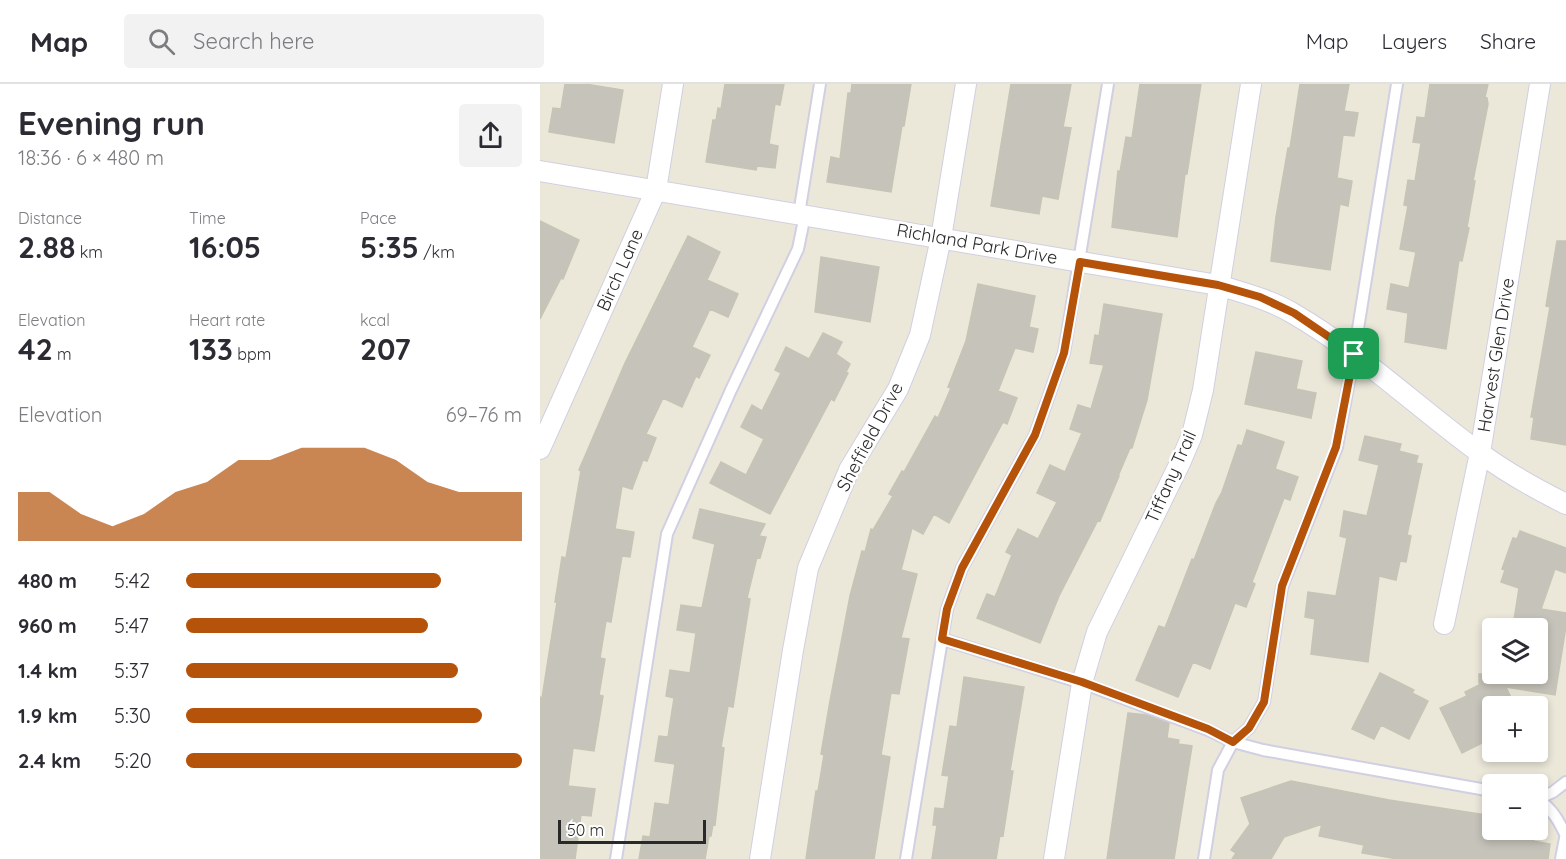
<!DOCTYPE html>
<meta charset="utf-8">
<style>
body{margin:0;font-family:Quicksand,sans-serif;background:#f2f2f3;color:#2b2b33;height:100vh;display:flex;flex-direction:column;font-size:22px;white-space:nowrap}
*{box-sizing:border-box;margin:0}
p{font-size:20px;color:#7c7c81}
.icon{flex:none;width:33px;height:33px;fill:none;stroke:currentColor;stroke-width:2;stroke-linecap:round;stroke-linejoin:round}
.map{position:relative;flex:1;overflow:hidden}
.panel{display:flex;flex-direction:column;background:#fff;width:540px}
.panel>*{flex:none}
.fabs{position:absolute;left:942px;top:534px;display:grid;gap:12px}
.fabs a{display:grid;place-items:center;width:66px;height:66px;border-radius:6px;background:#fff;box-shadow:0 3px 9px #0003;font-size:30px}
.scale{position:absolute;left:18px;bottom:15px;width:148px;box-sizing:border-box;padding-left:6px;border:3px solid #292929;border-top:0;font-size:16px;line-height:21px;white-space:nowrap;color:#292929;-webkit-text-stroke:4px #fff;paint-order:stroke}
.pin{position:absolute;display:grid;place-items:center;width:51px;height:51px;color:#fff;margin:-26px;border-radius:12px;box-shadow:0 3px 9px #0006}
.round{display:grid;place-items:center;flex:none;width:63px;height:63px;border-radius:6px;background:#f2f2f3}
.summary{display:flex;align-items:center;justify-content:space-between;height:102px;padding:0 18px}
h1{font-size:33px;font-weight:700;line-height:45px}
.stats{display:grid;grid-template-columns:repeat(3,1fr);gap:9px;height:102px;padding:6px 18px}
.stats div{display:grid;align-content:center}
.stats b{font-size:30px;font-weight:700}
.stats small{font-size:16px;font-weight:400}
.stats p{font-size:16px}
.chart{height:168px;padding:12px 18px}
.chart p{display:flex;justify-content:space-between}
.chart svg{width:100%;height:108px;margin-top:6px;fill:#b45309;opacity:.7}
ul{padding:0 18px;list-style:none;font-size:20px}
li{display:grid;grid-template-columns:96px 72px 1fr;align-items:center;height:45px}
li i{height:15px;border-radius:8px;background:#b45309}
header{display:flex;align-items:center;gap:36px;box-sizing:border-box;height:84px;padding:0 30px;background:#fff;border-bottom:2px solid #e1e1e2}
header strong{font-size:28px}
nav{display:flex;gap:33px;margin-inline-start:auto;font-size:21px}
.search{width:420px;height:54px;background:#f2f2f3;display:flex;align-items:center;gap:15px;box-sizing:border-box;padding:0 21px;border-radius:6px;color:#7c7c81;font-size:22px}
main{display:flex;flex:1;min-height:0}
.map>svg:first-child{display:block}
.building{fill:#c6c4ba;stroke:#c6c4b4;stroke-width:1.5}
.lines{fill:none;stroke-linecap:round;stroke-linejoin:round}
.lane-casing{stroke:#d1cfe2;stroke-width:14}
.street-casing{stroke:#d1cfe2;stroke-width:22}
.lane{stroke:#fff;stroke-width:10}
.street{stroke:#fff;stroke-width:20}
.route-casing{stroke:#fff;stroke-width:12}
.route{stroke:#b45309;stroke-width:8}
.labels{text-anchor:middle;stroke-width:5;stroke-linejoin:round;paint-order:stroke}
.street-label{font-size:18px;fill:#292929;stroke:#fff}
</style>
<header>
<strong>Map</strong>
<div class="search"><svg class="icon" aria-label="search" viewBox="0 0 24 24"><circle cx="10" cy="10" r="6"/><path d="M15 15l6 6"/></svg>Search here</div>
<nav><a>Map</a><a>Layers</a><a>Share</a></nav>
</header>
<main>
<section class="panel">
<div class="summary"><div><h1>Evening run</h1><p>18:36 · 6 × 480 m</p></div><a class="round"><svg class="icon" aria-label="share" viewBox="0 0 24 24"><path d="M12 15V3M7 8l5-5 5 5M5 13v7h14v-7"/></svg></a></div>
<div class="stats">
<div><p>Distance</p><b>2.88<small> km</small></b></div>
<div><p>Time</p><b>16:05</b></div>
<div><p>Pace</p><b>5:35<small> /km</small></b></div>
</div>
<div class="stats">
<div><p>Elevation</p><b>42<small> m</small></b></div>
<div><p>Heart rate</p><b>133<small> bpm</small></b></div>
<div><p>kcal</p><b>207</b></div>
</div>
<div class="chart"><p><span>Elevation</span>69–76 m</p>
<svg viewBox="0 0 160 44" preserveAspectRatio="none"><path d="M0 44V24L10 24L20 33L30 38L40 33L50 24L60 20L70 11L80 11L90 6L100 6L110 6L120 11L130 20L140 24L150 24L160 24V44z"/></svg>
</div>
<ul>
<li><b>480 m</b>5:42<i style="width:76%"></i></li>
<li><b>960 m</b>5:47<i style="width:72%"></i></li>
<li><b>1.4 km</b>5:37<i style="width:81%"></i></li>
<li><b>1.9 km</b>5:30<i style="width:88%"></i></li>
<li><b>2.4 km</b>5:20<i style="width:100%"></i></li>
</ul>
</section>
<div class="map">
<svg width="1026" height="775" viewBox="0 0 1026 775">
<rect width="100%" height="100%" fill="#ebe8da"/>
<!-- building -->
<path class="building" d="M25,0H45L83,6L74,59L9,48L13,24L21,25Z
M185,0H244L240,21L235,20L229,60L238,62L235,84L217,82L216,86L166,78L173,36H176L178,24L181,25Z
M312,0H371L364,42H362L351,108L287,98L291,73L300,75L308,9H311Z
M471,0H531L523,43L531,44L518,115L502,112L499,130L451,122Z
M600,0H661L647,90H645L637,153L572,143L578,87L580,88L586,53L592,54Z
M760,0H809L804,27L818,29L814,52L803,51L797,94L812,97L808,122L800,120L790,186L731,177L736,133L748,64H750Z
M890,0H948L945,13L947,14L948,20L933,97H935L927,143L929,144L922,177L919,176L906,265L865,258L868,229L847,225L851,200L869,204L876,168L860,165L868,122L864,121L868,96L875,97L881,59L873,58L877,33L885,34Z
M0,137L39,156L23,195L21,194L0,235Z
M148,152L180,168L167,196L198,210L188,233L170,225L152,263L170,271L159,294L156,292L142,323L123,314L106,350L116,354L107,377L103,376L92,405L82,402L75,445L94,448L90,473L82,472L71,538L66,537L60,574L65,575L59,611L63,612L54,667L33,664L28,702L55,705L51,732L41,731L35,775H0V613L2,614L17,518H15L22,473L26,474L41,387L39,386L85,279Z
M1017,157H1026V361L991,355L994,333H991L1010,223L1006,222Z
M281,173L339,183L330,238L275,228Z
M438,200L495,212L489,243L498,245L493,268L475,264L458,307L477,314L467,340L463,338L409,439L394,430L383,450L372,444L361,486L377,490L361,554L369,555L359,610L351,609L341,671L350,673L334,775H266L276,707H278L284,671L281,670L290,617L310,512L322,467L325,468L331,445L333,446L353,412L349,410L362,387L364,388L395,332L398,334L411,304L408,303L426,257Z
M564,220L622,230L607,316L592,364H590L578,392H579L560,437L558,436L519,512L500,559L437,534L447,510L455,513L472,471L466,468L478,445L498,455L517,418L497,409L510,381L525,388L542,349L530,345L538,321L551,325L564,281L550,279L555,251L559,252Z
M283,249L302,258L296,270L310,280L306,288L308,289L294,317L291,315L230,430L170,399L181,378L206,391L224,355L201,343L212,321L222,327L241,289L235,286L246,263L269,275Z
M716,268L762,277L756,305L776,309L771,334L705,320Z
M707,346L744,358L735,385L758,393L750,416L744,414L712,498L715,500L706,523L695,519L670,585L653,578L638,613L596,596L619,542L625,544L652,475L654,476L676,419L682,408L698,361L702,362Z
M825,352L861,360L859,367L878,372L876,379L882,380L867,451L871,452L866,478L860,477L856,496L839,492L828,578L771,570L775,535L765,533L768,508L796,512L807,454L800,452L804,427L827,432L839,381L819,376Z
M160,425L225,440L219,452L226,453L220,474L217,473L207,514L210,515L193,623L188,622L181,663L184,664L175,741L173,740L171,752H169L165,775H99L103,752L110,753L115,719L129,721L135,680L115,677L119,652L128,653L134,614L126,612L130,586L150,589L156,549L137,546L141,521L162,524L175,460L153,454Z
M980,447L1026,464V489L1015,485L1001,525L1026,529V542L1015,611L966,603L975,622H952V654L922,669L900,624L927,612L925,608L943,599H939V590H998V544H977L978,537L974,536L979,504L961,498L965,486L962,485L973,454L977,455Z
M840,589L874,606L872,609L888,617L869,655L841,641L834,655L812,645Z
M424,593L484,603L470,687H473L463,752L460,751L456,775H392L397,741H393L395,724L404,725L409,692L402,691L410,642L417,643Z
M588,629L607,631L629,639L627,654L639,656L638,660L652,662L634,775H567Z
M751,697L849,716L952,732V746H995L993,757L1010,760L1008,775H858L822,769L824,761L779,752L782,740L744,753L731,775H692L696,769L691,766L710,740L701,714Z"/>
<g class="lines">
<!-- lane casing -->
<g class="lane-casing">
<path id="lane" d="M259,130L280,0
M402,555L542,599L668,646L693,658L723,666L952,707
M998,715C1011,724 1018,735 1025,750
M998,715L1013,708L1026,698
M76,775L127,450L191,306L258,165L265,131
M366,775L407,525L422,484L495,351L524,269L568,0
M664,775L678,686L693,658L709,644L724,618L742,503L797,363L814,270L857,0
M1021,775L1026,749"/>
</g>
<!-- street casing -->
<g class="street-casing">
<path id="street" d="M0,87L678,201C704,209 731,216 754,230C821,269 878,324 940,369C967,389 996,405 1026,420
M0,365L116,106L133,0
M904,540L940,369L1000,0
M220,775L253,566L268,484L309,386L358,305L380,251L401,154L426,0
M514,775L542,599L557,548L640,379L652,351L663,306L711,0"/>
</g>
<!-- lane -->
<use href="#lane" class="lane"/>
<!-- street -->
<use href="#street" class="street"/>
</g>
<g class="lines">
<!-- route casing -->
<g class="route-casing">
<path id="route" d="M540,178L678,201L720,213L754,229L814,270L796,363L742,502L724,618L709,644L693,658L668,645L542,598L402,555L407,525L422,484L495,351L524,269Z"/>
</g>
<!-- route -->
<use href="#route" class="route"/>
</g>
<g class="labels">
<!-- street labels -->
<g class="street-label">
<text transform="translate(437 160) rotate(10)" y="6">Richland Park Drive</text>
<text transform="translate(80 186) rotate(-66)" y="6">Birch Lane</text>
<text transform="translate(956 271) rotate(-81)" y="6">Harvest Glen Drive</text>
<text transform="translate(330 353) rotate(-62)" y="6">Sheffield Drive</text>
<text transform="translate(631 393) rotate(-66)" y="6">Tiffany Trail</text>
</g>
</g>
</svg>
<div class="fabs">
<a><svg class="icon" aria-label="layers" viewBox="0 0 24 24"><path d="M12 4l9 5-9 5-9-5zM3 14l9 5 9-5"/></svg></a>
<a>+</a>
<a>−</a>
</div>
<div class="scale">50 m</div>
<div class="pin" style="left:814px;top:270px;background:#1e9e55"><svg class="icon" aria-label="arrive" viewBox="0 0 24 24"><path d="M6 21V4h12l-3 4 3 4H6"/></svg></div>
</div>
</main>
